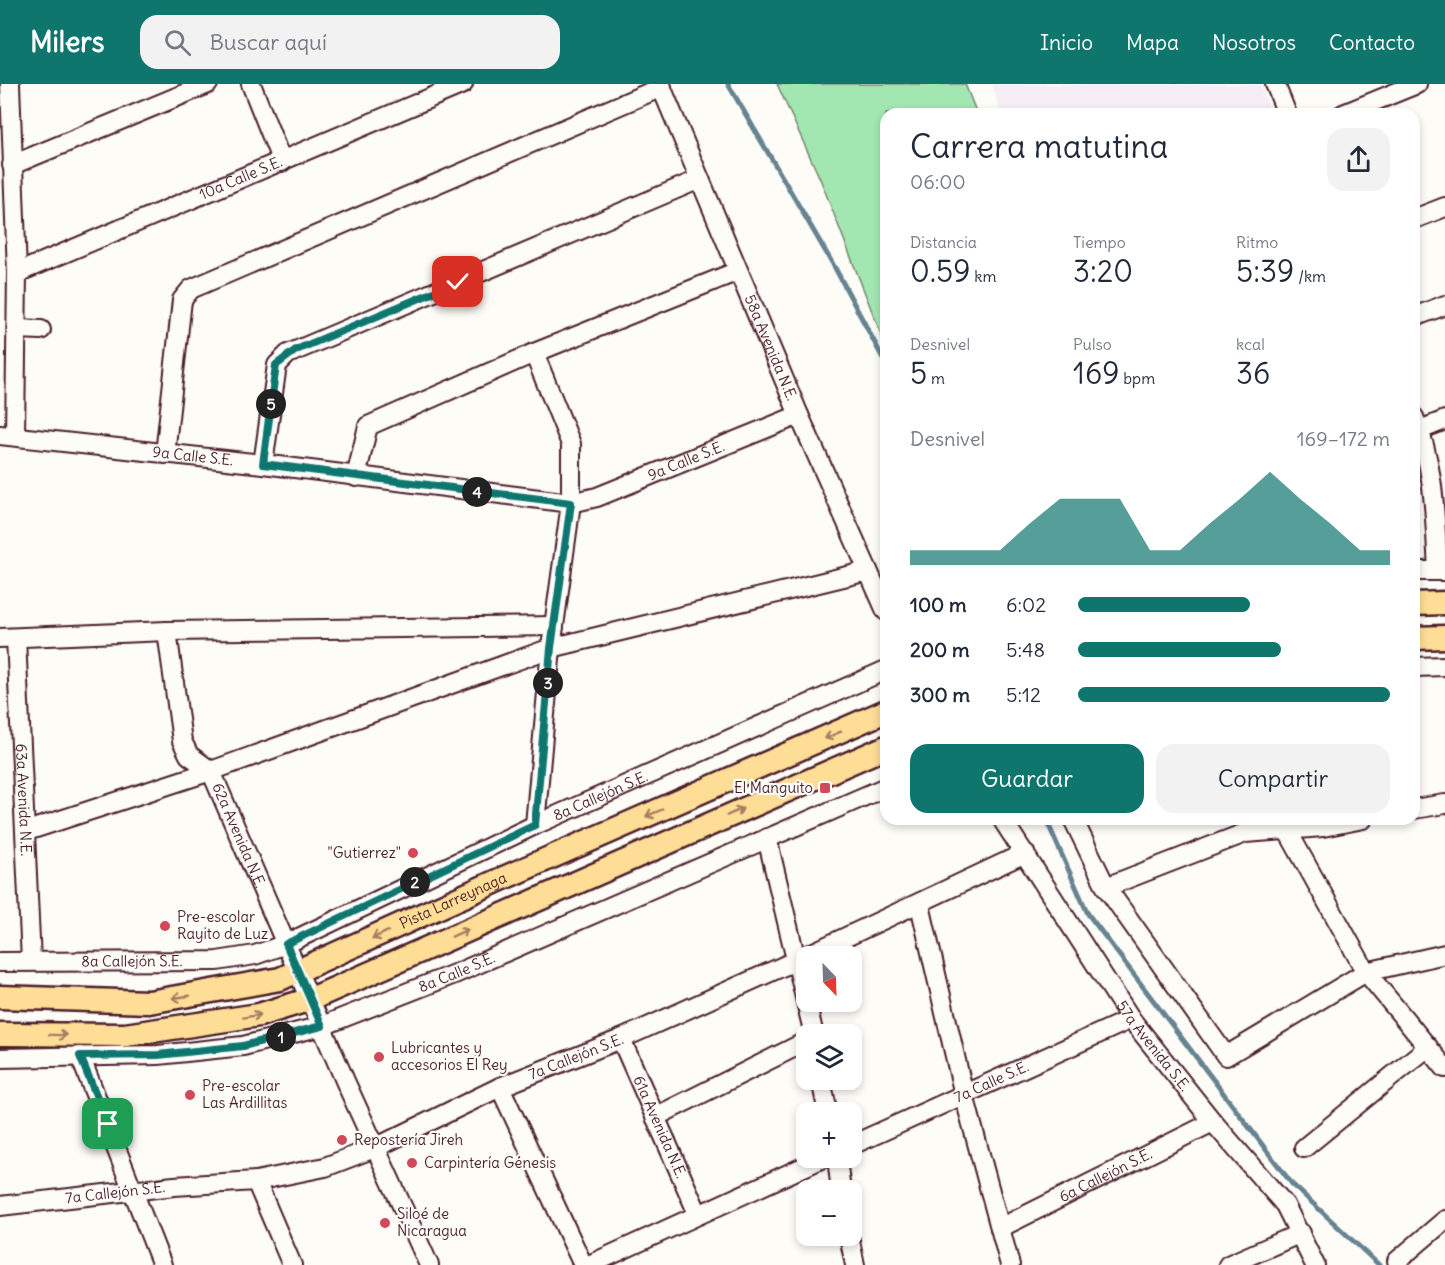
<!DOCTYPE html>
<html lang="es">
<meta charset="utf-8">
<style>
body{margin:0;font-family:Delius,sans-serif;background:#f2f2f3;color:#1f2937;height:100vh;display:flex;flex-direction:column;font-size:22px;white-space:nowrap}
*{box-sizing:border-box;margin:0}
p{font-size:20px;color:#747a83}
.icon{flex:none;width:33px;height:33px;fill:none;stroke:currentColor;stroke-width:2;stroke-linecap:round;stroke-linejoin:round}
.map{position:relative;flex:1;overflow:hidden}
.side{position:absolute;left:880px;top:24px;width:540px;height:717px;display:flex;flex-direction:column;background:#fff;border-radius:18px;box-shadow:0 3px 9px #0003}
.side>*{flex:none}
.needle{width:39px;rotate:157deg}
.fabs{position:absolute;left:796px;top:862px;display:grid;gap:12px}
.fabs a{display:grid;place-items:center;width:66px;height:66px;border-radius:12px;background:#fff;box-shadow:0 3px 9px #0003;font-size:30px}
.pin{position:absolute;display:grid;place-items:center;width:51px;height:51px;color:#fff;margin:-26px;border-radius:12px;box-shadow:0 3px 9px #0006}
.km{position:absolute;width:30px;height:30px;margin:-15px;border-radius:50%;background:#222;color:#fff;font-size:16px;line-height:30px;text-align:center}
.round{display:grid;place-items:center;flex:none;width:63px;height:63px;border-radius:18px;background:#f2f2f3}
.overview{display:flex;align-items:center;justify-content:space-between;height:102px;padding:0 30px}
h1{font-size:33px;font-weight:600;line-height:45px}
.figures{display:grid;grid-template-columns:repeat(3,1fr);gap:9px;height:102px;padding:6px 30px}
.figures div{display:grid;align-content:center}
.figures b{font-size:30px;font-weight:600}
.figures small{font-size:16px;font-weight:400}
.figures p{font-size:16px}
.chart{height:168px;padding:12px 30px}
.chart p{display:flex;justify-content:space-between}
.chart svg{width:100%;height:108px;margin-top:6px;fill:#0f766e;opacity:.7}
.cta{display:flex;gap:12px;margin-top:auto;padding:12px 30px}
.cta a{flex:1;height:69px;border-radius:18px;background:#0f766e;color:#fff;font-size:24px;font-weight:600;line-height:69px;text-align:center}
.cta a+a{background:#f2f2f3;color:#1f2937}
ul{padding:0 30px;list-style:none;font-size:20px}
li{display:grid;grid-template-columns:96px 72px 1fr;align-items:center;height:45px}
li i{height:15px;border-radius:8px;background:#0f766e}
header{display:flex;align-items:center;gap:36px;box-sizing:border-box;height:84px;padding:0 30px;background:#0f766e;color:#fff}
header strong{font-size:28px}
nav{display:flex;gap:33px;margin-inline-start:auto;font-size:21px}
.search{width:420px;height:54px;background:#f2f2f3;display:flex;align-items:center;gap:15px;box-sizing:border-box;padding:0 21px;border-radius:18px;color:#747a83;font-size:22px}
.map>svg:first-child{display:block}
.built{fill:#f7edf7}
.green{fill:#a2e7b2;stroke:#76836e;stroke-width:1.5}
.lines{fill:none;stroke-linecap:round;stroke-linejoin:round}
.stream{stroke:#668392;stroke-width:5}
.minor-casing{stroke:#4a1f2b;stroke-width:22}
.major-casing{stroke:#4a1f2b;stroke-width:27}
.minor{stroke:#fdfcf7;stroke-width:18}
.major{stroke:#fedd96;stroke-width:22}
.oneway{stroke:#a47e60}
.route-casing{stroke:#fff;stroke-width:12}
.route{stroke:#0f766e;stroke-width:8}
.poi-dot{fill:#d1495b;stroke:#fdfcf7;stroke-width:2}
.labels{text-anchor:middle;stroke-width:4.5;stroke-linejoin:round;paint-order:stroke}
.street-label{font-size:15px;fill:#4a1f2b;stroke:#fdfcf7}
.poi-label{font-size:15px;fill:#4a1f2b;stroke:#fdfcf7;text-anchor:start}
</style>
<header>
<strong>Milers</strong>
<div class="search"><svg class="icon" aria-label="search" viewBox="0 0 24 24"><circle cx="10" cy="10" r="6"/><path d="M15 15l6 6"/></svg>Buscar aquí</div>
<nav><a>Inicio</a><a>Mapa</a><a>Nosotros</a><a>Contacto</a></nav>
</header>
<div class="map">
<svg width="1445" height="1181" viewBox="0 0 1445 1181">
<rect width="100%" height="100%" fill="#fdfcf7"/>
<filter id="ink" filterUnits="userSpaceOnUse"><feTurbulence type="fractalNoise" baseFrequency=".0167" numOctaves="2"/><feDisplacementMap in="SourceGraphic" scale="12" xChannelSelector="R" yChannelSelector="G"/><feConvolveMatrix kernelMatrix="1 2 1 2 8 2 1 2 1" color-interpolation-filters="sRGB"/></filter>
<g filter="url(#ink)">
<!-- built -->
<path class="built" d="M992,0H1260L1272,30H1001Z"/>
<!-- green -->
<path class="green" d="M777,0H965L977,30H886V263L821,97Z"/>
<g class="lines">
<!-- stream -->
<path class="stream" d="M728,0L834,182L886,280
M1046,735L1088,830L1292,1100L1379,1181"/>
<!-- minor casing -->
<g class="minor-casing">
<g id="minor">
<path d="M10,0L17,189L15,352"/>
<path d="M251,0L282,78"/>
<path id="s1" d="M660,0L799,331L886,527"/>
<path d="M1275,0L1287,30"/>
<path d="M1343,30L1417,0"/>
<path d="M12,81L208,0"/>
<path d="M1414,135L1445,123"/>
<path id="s2" d="M17,189L463,0"/>
<path d="M1414,233L1445,221"/>
<path d="M17,245L41,246"/>
<path d="M534,269L571,360V419L551,564L535,741"/>
<path d="M1414,333C1435,380 1435,436 1438,487"/>
<path d="M1420,346L1445,336"/>
<path id="s3" d="M0,351L263,380L571,419L597,413L799,331"/>
<path d="M165,370L182,216L191,205L662,3"/>
<path d="M263,380L277,281L288,270L700,95"/>
<path d="M356,393L368,342L534,269L738,187"/>
<path d="M1414,487H1445"/>
<path id="s4" d="M167,547L182,657L189,671L211,687L346,999L429,1181"/>
<path d="M0,554L167,547L554,542"/>
<path id="s5" d="M16,554L31,877"/>
<path d="M1414,583L1445,582"/>
<path d="M1414,725L1445,720"/>
<path id="s6" d="M1002,735L1131,935L1213,1038L1285,1121L1315,1181"/>
<path d="M1073,735L1106,803L1226,972L1366,888L1445,870"/>
<path d="M1287,746L1366,888L1445,984"/>
<path d="M27,747L211,687L551,564L868,487"/>
<path d="M767,754L814,951"/>
<path d="M1106,803L1245,749L1323,743L1363,735"/>
<path d="M920,821L964,1011L1010,1181"/>
<path id="s7" d="M0,878L217,877L255,871L286,860L535,741L886,586"/>
<path id="s8" d="M621,955L698,1130"/>
<path d="M80,972L162,1181"/>
<path id="s9" d="M0,974L158,971L243,962L322,942L457,889L886,703"/>
<path d="M821,996L828,1029"/>
<path d="M500,1003L583,1181"/>
<path d="M655,1033L807,957"/>
<path id="s10" d="M852,1061L1131,935"/>
<path d="M1304,1064L1428,963"/>
<path d="M837,1074L841,1107"/>
<path d="M256,1097L292,1181"/>
<path id="s11" d="M0,1122L174,1102L256,1097L325,1083L377,1063L500,1003L621,955L797,876L1025,769"/>
<path id="s12" d="M1000,1144L1213,1038"/>
<path d="M849,1152L855,1181"/>
<path d="M1397,1177L1445,1136"/>
<path d="M589,1181L823,1074"/>
<path d="M1228,1181L1301,1149"/>
</g>
</g>
<!-- major casing -->
<g class="major-casing">
<g id="major">
<path d="M1414,520L1445,519"/>
<path d="M1414,554L1445,553"/>
<path id="s13" d="M0,913L149,918L280,895L499,796L886,627"/>
<path d="M0,950L125,951L259,931L311,915L886,663"/>
</g>
</g>
<!-- minor -->
<use href="#minor" class="minor"/>
<!-- major -->
<use href="#major" class="major"/>
</g>
<!-- one-way arrows -->
<defs><path id="oneway-shaft" d="M-6 0H5M1.5-3L5.5 0L1.5 3" fill="none" stroke-width="1.6" stroke-linecap="round" stroke-linejoin="round" transform="scale(1.5)"/></defs>
<g class="oneway">
<use href="#oneway-shaft" transform="translate(833 651) rotate(156)"/>
<use href="#oneway-shaft" transform="translate(735 728) rotate(-24)"/>
<use href="#oneway-shaft" transform="translate(654 729) rotate(157)"/>
<use href="#oneway-shaft" transform="translate(460 849) rotate(-24)"/>
<use href="#oneway-shaft" transform="translate(380 851) rotate(155)"/>
<use href="#oneway-shaft" transform="translate(181 913) rotate(172)"/>
<use href="#oneway-shaft" transform="translate(252 932) rotate(-10)"/>
<use href="#oneway-shaft" transform="translate(58 951) rotate(1)"/>
</g>
</g>
<g class="lines" filter="url(#ink)">
<!-- route casing -->
<g class="route-casing">
<path id="route" d="M108,1040L80,972L158,971L243,962L322,942L286,860L535,741L551,564L571,419L263,380L276,281L296,266L458,198"/>
</g>
<!-- route -->
<use href="#route" class="route"/>
</g>
<!-- markers -->
<g class="poi-dot">
<rect x="819" y="698" width="12" height="12" rx="3"/>
<circle cx="413" cy="769" r="6"/>
<circle cx="165" cy="842" r="6"/>
<circle cx="379" cy="973" r="6"/>
<circle cx="190" cy="1011" r="6"/>
<circle cx="342" cy="1056" r="6"/>
<circle cx="412" cy="1079" r="6"/>
<circle cx="385" cy="1139" r="6"/>
</g>
<g class="labels">
<!-- street labels -->
<g class="street-label">
<text dy="5" stroke="none"><textPath href="#s2" startOffset="243">10a Calle S.E.</textPath></text>
<text dy="5" stroke="none"><textPath href="#s1" startOffset="286">58a Avenida N.E.</textPath></text>
<text dy="5" stroke="none"><textPath href="#s3" startOffset="194">9a Calle S.E.</textPath></text>
<text dy="5" stroke="none"><textPath href="#s3" startOffset="698">9a Calle S.E.</textPath></text>
<text dy="5" stroke="none"><textPath href="#s7" startOffset="636">8a Callejón S.E.</textPath></text>
<text dy="5" stroke="none"><textPath href="#s5" startOffset="162">63a Avenida N.E.</textPath></text>
<text dy="5" stroke="none"><textPath href="#s4" startOffset="224">62a Avenida N.E.</textPath></text>
<text dy="5" stroke="none"><textPath href="#s13" startOffset="472">Pista Larreynaga</textPath></text>
<text dy="5" stroke="none"><textPath href="#s7" startOffset="132">8a Callejón S.E.</textPath></text>
<text dy="5" stroke="none"><textPath href="#s9" startOffset="470">8a Calle S.E.</textPath></text>
<text dy="5" stroke="none"><textPath href="#s6" startOffset="273">57a Avenida S.E.</textPath></text>
<text dy="5" stroke="none"><textPath href="#s11" startOffset="602">7a Callejón S.E.</textPath></text>
<text dy="5" stroke="none"><textPath href="#s10" startOffset="153">7a Calle S.E.</textPath></text>
<text dy="5" stroke="none"><textPath href="#s8" startOffset="96">61a Avenida N.E.</textPath></text>
<text dy="5" stroke="none"><textPath href="#s12" startOffset="118">6a Callejón S.E.</textPath></text>
<text dy="5" stroke="none"><textPath href="#s11" startOffset="116">7a Callejón S.E.</textPath></text>
</g>
<!-- poi labels -->
<g class="poi-label">
<text x="813" y="709" text-anchor="end">El Manguito</text>
<text x="401" y="774" text-anchor="end">"Gutierrez"</text>
<text x="177" y="838">Pre-escolar<tspan x="177" dy="17">Rayito de Luz</tspan></text>
<text x="391" y="969">Lubricantes y<tspan x="391" dy="17">accesorios El Rey</tspan></text>
<text x="202" y="1007">Pre-escolar<tspan x="202" dy="17">Las Ardillitas</tspan></text>
<text x="354" y="1061">Repostería Jireh</text>
<text x="424" y="1084">Carpintería Génesis</text>
<text x="397" y="1135">Siloé de<tspan x="397" dy="17">Nicaragua</tspan></text>
</g>
</g>
</svg>
<div class="fabs">
<a><svg class="needle" viewBox="-14 -14 28 28"><path d="M0-13l5 13h-10z" fill="#e53935"/><path d="M0 13l5-13h-10z" fill="#747a83"/></svg></a>
<a><svg class="icon" aria-label="layers" viewBox="0 0 24 24"><path d="M12 4l9 5-9 5-9-5zM3 14l9 5 9-5"/></svg></a>
<a>+</a>
<a>−</a>
</div>
<div class="pin" style="left:108px;top:1040px;background:#1e9e55"><svg class="icon" aria-label="arrive" viewBox="0 0 24 24"><path d="M6 21V4h12l-3 4 3 4H6"/></svg></div>
<div class="pin" style="left:458px;top:198px;background:#d93025"><svg class="icon" aria-label="check" viewBox="0 0 24 24"><path d="M5 12l5 5 9-10"/></svg></div>
<b class="km" style="left:281px;top:953px">1</b>
<b class="km" style="left:415px;top:798px">2</b>
<b class="km" style="left:548px;top:599px">3</b>
<b class="km" style="left:477px;top:408px">4</b>
<b class="km" style="left:271px;top:320px">5</b>
<section class="side">
<div class="overview"><div><h1>Carrera matutina</h1><p>06:00</p></div><a class="round"><svg class="icon" aria-label="share" viewBox="0 0 24 24"><path d="M12 15V3M7 8l5-5 5 5M5 13v7h14v-7"/></svg></a></div>
<div class="figures">
<div><p>Distancia</p><b>0.59<small> km</small></b></div>
<div><p>Tiempo</p><b>3:20</b></div>
<div><p>Ritmo</p><b>5:39<small> /km</small></b></div>
</div>
<div class="figures">
<div><p>Desnivel</p><b>5<small> m</small></b></div>
<div><p>Pulso</p><b>169<small> bpm</small></b></div>
<div><p>kcal</p><b>36</b></div>
</div>
<div class="chart"><p><span>Desnivel</span>169–172 m</p>
<svg viewBox="0 0 160 44" preserveAspectRatio="none"><path d="M0 44V38L10 38L20 38L30 38L40 27L50 17L60 17L70 17L80 38L90 38L100 27L110 17L120 6L130 17L140 27L150 38L160 38V44z"/></svg>
</div>
<ul>
<li><b>100 m</b>6:02<i style="width:55%"></i></li>
<li><b>200 m</b>5:48<i style="width:65%"></i></li>
<li><b>300 m</b>5:12<i style="width:100%"></i></li>
</ul>
<div class="cta"><a>Guardar</a><a>Compartir</a></div>
</section>
</div>
